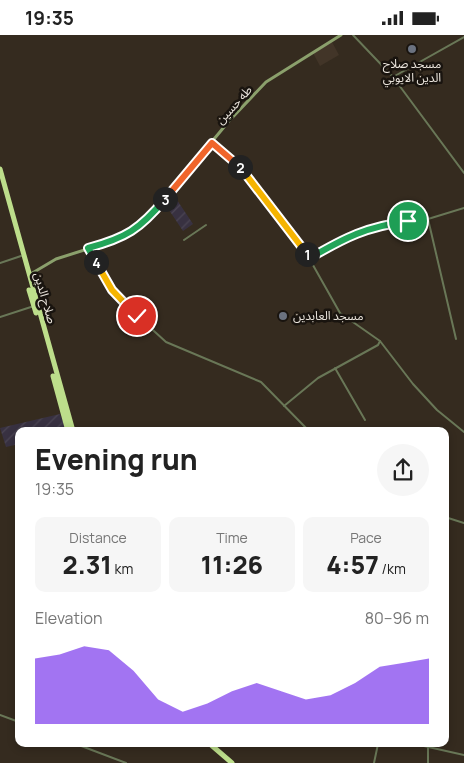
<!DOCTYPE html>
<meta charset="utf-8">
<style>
body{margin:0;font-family:Manrope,"Noto Sans Arabic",sans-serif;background:#f6f6f6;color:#222;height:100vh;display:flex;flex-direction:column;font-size:19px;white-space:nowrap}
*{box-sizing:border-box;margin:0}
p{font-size:16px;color:#767676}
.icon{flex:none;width:28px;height:28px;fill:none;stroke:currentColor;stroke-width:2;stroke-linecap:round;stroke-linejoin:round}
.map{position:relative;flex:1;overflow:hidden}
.sheet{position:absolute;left:15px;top:392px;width:434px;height:320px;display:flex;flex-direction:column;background:#fff;border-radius:10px;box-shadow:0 2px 8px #0003}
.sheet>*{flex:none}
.pin{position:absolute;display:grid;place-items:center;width:42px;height:42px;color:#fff;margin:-21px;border:2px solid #fff;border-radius:50%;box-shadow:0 1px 5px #0007}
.km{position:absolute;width:25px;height:25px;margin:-12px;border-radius:50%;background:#222;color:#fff;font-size:14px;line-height:25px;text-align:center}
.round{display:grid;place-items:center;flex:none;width:52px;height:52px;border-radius:26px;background:#f6f6f6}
.summary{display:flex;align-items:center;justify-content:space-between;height:85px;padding:0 20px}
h1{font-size:28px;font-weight:800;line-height:38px}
.metrics{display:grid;grid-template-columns:repeat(3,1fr);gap:8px;height:85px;padding:5px 20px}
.metrics div{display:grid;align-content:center;border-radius:10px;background:#f6f6f6;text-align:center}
.metrics b{font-size:25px;font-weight:800}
.metrics small{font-size:14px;font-weight:400}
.metrics p{font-size:14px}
.chart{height:140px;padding:10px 20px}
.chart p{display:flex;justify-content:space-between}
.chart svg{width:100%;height:90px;margin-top:5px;fill:#7c3aed;opacity:.7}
.status{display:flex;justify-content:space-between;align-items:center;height:35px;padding:0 25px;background:#fff;direction:ltr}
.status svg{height:14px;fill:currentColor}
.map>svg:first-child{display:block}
.industrial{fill:url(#industrial-furrows)}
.education{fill:#423528}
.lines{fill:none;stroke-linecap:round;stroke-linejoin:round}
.street{stroke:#697757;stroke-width:2}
.secondary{stroke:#8ba06c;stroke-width:3}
.highway{stroke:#bdde8b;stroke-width:5}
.split-1-casing{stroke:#fff;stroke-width:10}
.split-2-casing{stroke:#fff;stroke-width:10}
.split-3-casing{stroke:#fff;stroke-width:10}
.split-4-casing{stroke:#fff;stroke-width:10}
.split-5-casing{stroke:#fff;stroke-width:10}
.split-1{stroke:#22a559;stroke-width:6}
.split-2{stroke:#f5b400;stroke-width:6}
.split-3{stroke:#f0652b;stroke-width:6}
.split-4{stroke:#22a559;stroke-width:6}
.split-5{stroke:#f5b400;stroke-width:6}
.worship-dot{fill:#6b7280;stroke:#19140f;stroke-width:2}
.labels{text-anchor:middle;stroke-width:5;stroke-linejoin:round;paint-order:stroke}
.poi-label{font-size:12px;fill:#ebe5dd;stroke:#19140f}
.street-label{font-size:12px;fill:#ebe5dd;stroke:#19140f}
</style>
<div class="status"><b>19:35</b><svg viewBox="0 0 49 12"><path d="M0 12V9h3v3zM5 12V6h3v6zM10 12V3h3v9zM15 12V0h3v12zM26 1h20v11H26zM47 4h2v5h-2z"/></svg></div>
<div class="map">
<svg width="464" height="728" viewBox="0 0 464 728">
<defs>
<pattern id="industrial-furrows" width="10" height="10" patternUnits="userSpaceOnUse" patternTransform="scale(1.25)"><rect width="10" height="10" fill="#383141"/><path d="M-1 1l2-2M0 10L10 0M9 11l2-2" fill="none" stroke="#4b4553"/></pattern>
</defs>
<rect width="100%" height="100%" fill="#352b1f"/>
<!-- industrial -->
<path class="industrial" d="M175,162L193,189L183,196L165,169Z
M60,379L67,396H19V409L6,412L0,393Z"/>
<!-- education -->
<path class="education" d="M332,7L339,20L320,31L313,18Z"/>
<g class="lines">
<!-- street -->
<path class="street" d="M353,0L393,42L464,138
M393,42L464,2
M212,108L242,135L295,202L309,223L340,278L380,306L413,349L437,375L464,397
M428,184L456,304
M184,205L206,190
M89,213L106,247L121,266L166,307L261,347L309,396
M309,223L350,200L386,188L428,184L464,173
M0,228L21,221
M0,282L34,271
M335,333L365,385
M284,371L318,343L378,310L380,306
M445,482L464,488
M445,528L448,483
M0,680L19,687
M76,709L126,728
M415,709L464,720
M428,709V728
M374,728L378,709"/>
<!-- secondary -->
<path class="secondary" d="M29,240L56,224L119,204L135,195L161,168L229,86L266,47L341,0"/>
<!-- highway -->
<path class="highway" d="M0,134L73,396
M29,255L36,278
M53,341L68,396
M210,709L232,728"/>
</g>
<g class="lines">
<!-- split-1 casing -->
<g class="split-1-casing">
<path id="split-1" d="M307,219L310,223C346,202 366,192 408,186"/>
</g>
<!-- split-2 casing -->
<g class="split-2-casing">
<path id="split-2" d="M240,132L307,219"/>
</g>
<!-- split-3 casing -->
<g class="split-3-casing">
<path id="split-3" d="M165,164L212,108L240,132"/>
</g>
<!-- split-4 casing -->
<g class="split-4-casing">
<path id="split-4" d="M96,227L88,213C126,203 140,194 165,164"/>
</g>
<!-- split-5 casing -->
<g class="split-5-casing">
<path id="split-5" d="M96,227L112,255L137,281"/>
</g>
<!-- split-1 -->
<use href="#split-1" class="split-1"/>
<!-- split-2 -->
<use href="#split-2" class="split-2"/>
<!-- split-3 -->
<use href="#split-3" class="split-3"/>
<!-- split-4 -->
<use href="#split-4" class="split-4"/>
<!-- split-5 -->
<use href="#split-5" class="split-5"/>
</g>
<!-- markers -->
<g class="worship-dot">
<circle cx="412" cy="14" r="5"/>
<circle cx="283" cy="281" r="5"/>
</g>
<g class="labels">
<!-- poi labels -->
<g class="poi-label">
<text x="412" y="33">مسجد صلاح<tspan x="412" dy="14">الدين الايوبي</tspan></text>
<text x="293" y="285" text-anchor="start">مسجد العابدين</text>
</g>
<!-- street labels -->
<g class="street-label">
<text transform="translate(234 70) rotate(-48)" y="4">طه حسين</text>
<text transform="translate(45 263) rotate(74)" y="4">صلاح الدين</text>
</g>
</g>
</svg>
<div class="pin" style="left:408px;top:186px;background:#1e9e55"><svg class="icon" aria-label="arrive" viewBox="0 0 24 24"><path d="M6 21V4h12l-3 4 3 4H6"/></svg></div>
<div class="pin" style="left:137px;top:281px;background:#d93025"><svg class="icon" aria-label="check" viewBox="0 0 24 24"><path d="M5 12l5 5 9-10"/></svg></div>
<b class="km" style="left:307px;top:219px">1</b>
<b class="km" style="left:240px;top:132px">2</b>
<b class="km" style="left:165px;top:164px">3</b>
<b class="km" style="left:96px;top:227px">4</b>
<section class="sheet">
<div class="summary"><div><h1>Evening run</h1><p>19:35</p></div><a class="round"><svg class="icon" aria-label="share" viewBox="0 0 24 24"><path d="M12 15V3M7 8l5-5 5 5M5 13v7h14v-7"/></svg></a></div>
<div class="metrics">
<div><p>Distance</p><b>2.31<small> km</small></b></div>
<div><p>Time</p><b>11:26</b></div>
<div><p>Pace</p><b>4:57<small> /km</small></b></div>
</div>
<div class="chart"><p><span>Elevation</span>80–96 m</p>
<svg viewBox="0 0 160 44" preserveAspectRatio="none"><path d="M0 44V12L10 10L20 6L30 8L40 18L50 32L60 38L70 34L80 28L90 24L100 28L110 32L120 30L130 24L140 16L150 14L160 12V44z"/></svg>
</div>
</section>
</div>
